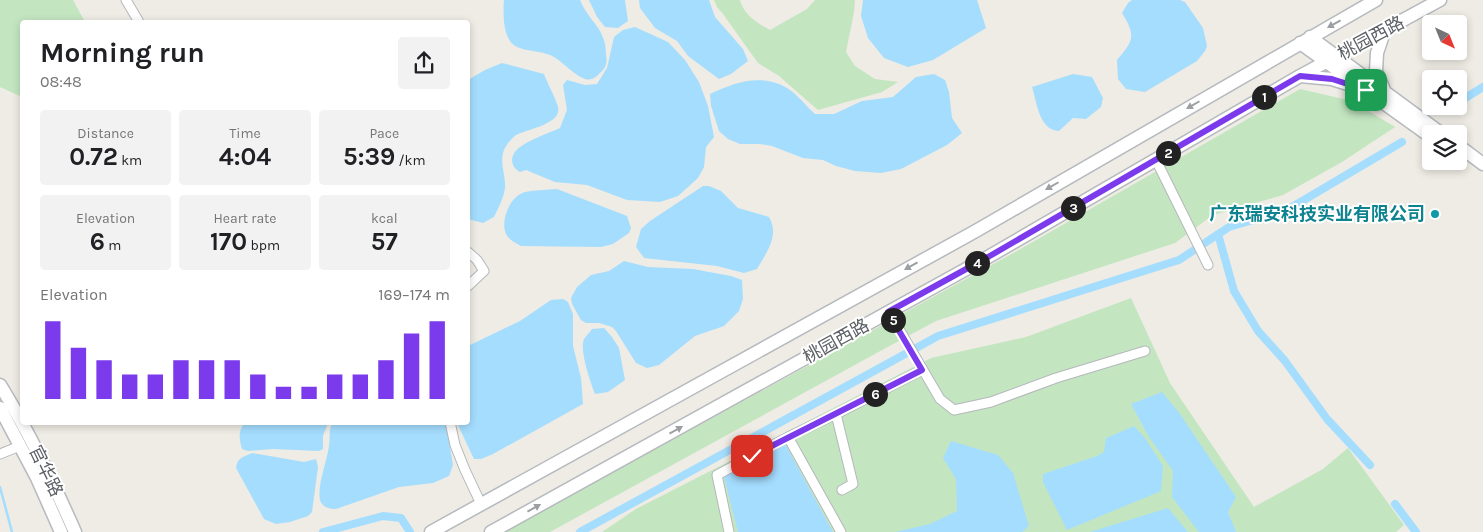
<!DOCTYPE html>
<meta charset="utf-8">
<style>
body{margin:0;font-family:Karla,"Noto Sans SC",sans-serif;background:#f2f2f2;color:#202124;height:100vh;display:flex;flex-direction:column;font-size:19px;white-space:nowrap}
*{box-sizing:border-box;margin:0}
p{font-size:16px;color:#757577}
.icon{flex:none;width:28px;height:28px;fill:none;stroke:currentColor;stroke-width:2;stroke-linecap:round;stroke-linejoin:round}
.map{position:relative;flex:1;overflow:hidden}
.side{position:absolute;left:20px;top:20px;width:450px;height:405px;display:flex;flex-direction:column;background:#fff;border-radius:5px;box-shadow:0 2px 8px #0003}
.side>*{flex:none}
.needle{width:32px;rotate:137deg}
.buttons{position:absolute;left:1422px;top:15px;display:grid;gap:10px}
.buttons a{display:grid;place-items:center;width:45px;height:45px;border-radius:5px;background:#fff;box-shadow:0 2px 8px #0003;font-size:25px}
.pin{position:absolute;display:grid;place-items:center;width:42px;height:42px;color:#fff;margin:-21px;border-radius:10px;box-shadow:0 2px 8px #0006}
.km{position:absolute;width:25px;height:25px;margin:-12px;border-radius:50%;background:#222;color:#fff;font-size:14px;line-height:25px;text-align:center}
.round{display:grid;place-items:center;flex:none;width:52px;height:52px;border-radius:5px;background:#f2f2f2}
.head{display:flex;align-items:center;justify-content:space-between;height:85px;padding:0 20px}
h1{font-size:28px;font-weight:700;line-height:38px}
.metrics{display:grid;grid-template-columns:repeat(3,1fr);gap:8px;height:85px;padding:5px 20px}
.metrics div{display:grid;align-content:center;border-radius:5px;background:#f2f2f2;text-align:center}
.metrics b{font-size:25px;font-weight:700}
.metrics small{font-size:14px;font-weight:400}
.metrics p{font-size:14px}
.chart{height:140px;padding:10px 20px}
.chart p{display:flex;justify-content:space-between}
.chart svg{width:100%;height:90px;margin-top:5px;stroke:#7c3aed;stroke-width:6}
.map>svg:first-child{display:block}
.green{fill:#c3e6c1}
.water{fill:#a5ddfe}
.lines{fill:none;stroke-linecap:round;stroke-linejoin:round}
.stream{stroke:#a5ddfe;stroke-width:2.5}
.canal{stroke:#a5ddfe;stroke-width:8}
.street-casing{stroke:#b5b7bb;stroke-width:11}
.secondary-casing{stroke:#b6b9be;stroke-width:15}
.street{stroke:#fff;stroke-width:9}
.secondary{stroke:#fff;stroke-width:12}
.oneway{fill:#9da0a3}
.route-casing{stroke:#fff;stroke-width:10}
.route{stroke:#7c3aed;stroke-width:6}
.culture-dot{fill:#0f9aa8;stroke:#fff;stroke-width:2}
.labels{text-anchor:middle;stroke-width:4;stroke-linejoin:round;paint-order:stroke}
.street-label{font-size:18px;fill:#5c6065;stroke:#fff}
.culture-label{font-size:18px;font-weight:bold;fill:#0d838f;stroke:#fff;text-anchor:end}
</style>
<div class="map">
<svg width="1483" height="532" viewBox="0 0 1483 532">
<rect width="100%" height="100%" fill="#eeece4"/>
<!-- green -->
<path class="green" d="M0,0H73L85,22H22V97L0,87Z
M714,0H740C744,15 757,23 770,30L807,9L815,0H855L854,12L846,52L855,66L875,79L898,82L882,92L818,110L779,76L758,63L723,14L717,7Z
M1300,89L1352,101L1395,127L1342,162L1283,195L1213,215L1175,243L936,321L895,343L550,532H504L1017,251Z
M1131,298L1170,383L1254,507L1323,469L1348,448L1404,525L1396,532H602L636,509L931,358L1026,337Z"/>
<!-- water -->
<path class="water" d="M504,0H580C589,22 606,28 606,54C607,61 607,67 601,72C596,77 592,81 585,79C573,75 562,60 550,55C539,50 517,52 510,41C503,31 503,12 504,0Z
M589,0H625L628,21L618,28L605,27L597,17Z
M639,0H709L715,17L743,49L748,61L731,74L719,79L688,56L677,41L655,28L640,8Z
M863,0H977L986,28L933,60L908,67L884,58L868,38L861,16Z
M1132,0H1180L1185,2L1203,28L1207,46L1205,51L1197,61L1145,92L1126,89L1118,79L1117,60C1134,40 1136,36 1122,13L1128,3Z
M635,27L668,42L685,60L699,82L708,106L714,137L706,147L704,167L698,178L678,196L660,202L627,200L587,185L555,182L526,170L520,172C509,166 510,154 520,147C529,140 549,133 560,128L567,110L563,85L567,80L585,85L597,84L607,68L614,37L623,30Z
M502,63L544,74C548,85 555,96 558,107C562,124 527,129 516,135C512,138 506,145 504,150C499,163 506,175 505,188C504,197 498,209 494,217L483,223L468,219V80L485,70Z
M934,74L945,80L949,92L952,118L962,133L947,145L901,169L881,173L855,171L836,166L823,160L803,158L772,146L760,144H740L728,139L719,131L711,106L710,94C735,82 761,73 787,88C797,94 806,106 815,114H834L862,101L893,97L916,77Z
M1073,74L1092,77L1103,98L1101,107L1086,119L1073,118L1059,131C1039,130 1037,103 1032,87Z
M703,186H709L721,191L738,208L769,217C780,236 766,253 757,269L744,273L717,266L644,258L636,247L641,229L650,221Z
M557,189L627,216L631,228L629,233L613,244L601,247L521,246C515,243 509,240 506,234C500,220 510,196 525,192C535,190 547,190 557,189Z
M624,261L648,267L693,269L731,276L742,280L743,299L739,311L724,326L695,336L659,365L647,368L636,363L616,331L612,327L599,323H586L581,320L572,304L571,298L577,287L591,275L609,271Z
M563,299L568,302L573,314V346L581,378L583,404L493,454L481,459H474L457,423L468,422V346L520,321L551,300Z
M604,328L612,337L619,348L625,380L608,392L595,394C591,383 579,350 584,339C586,336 590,332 592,329Z
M1162,392L1180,414L1236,497L1228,512L1236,532H1199L1172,497L1173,471L1149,437L1131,404Z
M244,423V422L328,423L323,436V449L319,451L273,449L248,451L242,449C239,437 238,433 244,423Z
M332,423H446L453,465L449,476L433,483L399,487L336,509C329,509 322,507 320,500C317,485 327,461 329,446C330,438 329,430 332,423Z
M1134,426L1145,438L1163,466L1161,491L1067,530L1043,482V474L1097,456L1104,452L1106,438Z
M951,441L998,455L1013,473L1029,526L1022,532H895L930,524L957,511L956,479L943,458Z
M785,444L833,532H738L724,477Z
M252,453L304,462L316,459L318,467L312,512L308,516L290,522L276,524L264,519L236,468C237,458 243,457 252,453Z
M1168,508L1188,532H1090Z"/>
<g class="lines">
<!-- stream -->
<path class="stream" d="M0,487L12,532"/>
<!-- canal -->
<path class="canal" d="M1459,102L1483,87
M1445,111L1452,106
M1218,234L1234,291L1258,331L1285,361L1327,419L1370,465
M1395,504L1416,532
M323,532L383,516L401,518L410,532
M580,532L938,336L1179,260L1229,227L1287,210L1402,142"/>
<!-- street casing -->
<g class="street-casing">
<path id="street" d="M126,0L139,22
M1156,160L1208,265
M468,252L477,260L484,271L468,286
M889,312L940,399L954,410L991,402L1056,378L1145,351
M450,422L455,445L465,470L481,504
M788,437L841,532
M0,454L20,446
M842,490L853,484L836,414L922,370
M729,532L717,475L788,437L836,414"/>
</g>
<!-- secondary casing -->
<g class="secondary-casing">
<path id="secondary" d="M1310,37L1442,134
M1300,43L1431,137
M1300,76L1332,79L1354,86
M1384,90L1376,71L1377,53L1385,29
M1459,146L1483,164
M0,385C29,432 53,482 75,532
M0,408L37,478L61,532
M431,532L974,232L1376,0
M491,532L988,257L1300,76L1440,0"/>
</g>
<!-- street -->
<use href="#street" class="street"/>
<!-- secondary -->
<use href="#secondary" class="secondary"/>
</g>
<!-- one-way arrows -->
<defs><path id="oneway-solid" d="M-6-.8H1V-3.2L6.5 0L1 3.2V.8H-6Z" transform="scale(1.25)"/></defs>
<g class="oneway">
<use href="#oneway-solid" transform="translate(1334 24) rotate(151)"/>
<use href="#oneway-solid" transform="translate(1193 105) rotate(150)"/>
<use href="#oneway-solid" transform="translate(1052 186) rotate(150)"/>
<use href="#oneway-solid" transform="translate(911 266) rotate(151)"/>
<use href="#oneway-solid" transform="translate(676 430) rotate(-29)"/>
<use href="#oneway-solid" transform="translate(534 508) rotate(-29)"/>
</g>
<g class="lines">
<!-- route casing -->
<g class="route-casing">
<path id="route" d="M752,456L922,370L888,312L988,257L1300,76L1332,79L1366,90"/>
</g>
<!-- route -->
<use href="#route" class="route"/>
</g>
<!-- markers -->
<circle class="culture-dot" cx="1435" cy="214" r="5"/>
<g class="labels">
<!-- street labels -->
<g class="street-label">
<text transform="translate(1371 38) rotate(-28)" y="6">桃园西路</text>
<text transform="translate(836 341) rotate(-29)" y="6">桃园西路</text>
<text transform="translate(46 471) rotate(64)" y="6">官华路</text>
</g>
<!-- culture labels -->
<g class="culture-label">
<text x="1425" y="220">广东瑞安科技实业有限公司</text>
</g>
</g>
</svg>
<div class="buttons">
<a><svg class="needle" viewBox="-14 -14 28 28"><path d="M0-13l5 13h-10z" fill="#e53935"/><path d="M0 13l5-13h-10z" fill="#757577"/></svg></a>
<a><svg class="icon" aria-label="locate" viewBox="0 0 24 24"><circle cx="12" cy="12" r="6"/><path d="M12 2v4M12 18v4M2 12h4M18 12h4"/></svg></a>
<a><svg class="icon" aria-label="layers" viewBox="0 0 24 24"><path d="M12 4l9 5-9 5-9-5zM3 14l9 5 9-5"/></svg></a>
</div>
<div class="pin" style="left:1366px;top:90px;background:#1e9e55"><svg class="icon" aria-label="arrive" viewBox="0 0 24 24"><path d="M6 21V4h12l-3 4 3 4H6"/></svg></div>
<div class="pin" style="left:752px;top:456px;background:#d93025"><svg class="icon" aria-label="check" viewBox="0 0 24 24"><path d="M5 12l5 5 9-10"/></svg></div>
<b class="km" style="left:1264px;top:97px">1</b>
<b class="km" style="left:1168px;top:153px">2</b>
<b class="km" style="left:1073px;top:208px">3</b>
<b class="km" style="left:977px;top:263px">4</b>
<b class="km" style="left:893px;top:320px">5</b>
<b class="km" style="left:875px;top:394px">6</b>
<section class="side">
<div class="head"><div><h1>Morning run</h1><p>08:48</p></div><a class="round"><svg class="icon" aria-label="share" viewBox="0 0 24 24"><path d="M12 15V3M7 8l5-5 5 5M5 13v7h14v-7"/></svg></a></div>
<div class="metrics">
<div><p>Distance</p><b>0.72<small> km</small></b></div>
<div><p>Time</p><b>4:04</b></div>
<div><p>Pace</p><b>5:39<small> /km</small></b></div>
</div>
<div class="metrics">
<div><p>Elevation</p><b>6<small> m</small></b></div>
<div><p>Heart rate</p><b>170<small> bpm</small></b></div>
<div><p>kcal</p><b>57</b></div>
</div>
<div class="chart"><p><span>Elevation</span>169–174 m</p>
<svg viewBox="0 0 160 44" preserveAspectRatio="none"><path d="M5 44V6M15 44V19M25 44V25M35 44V32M45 44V32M55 44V25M65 44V25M75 44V25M85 44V32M95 44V38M105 44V38M115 44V32M125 44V32M135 44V25M145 44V12M155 44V6"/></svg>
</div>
</section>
</div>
